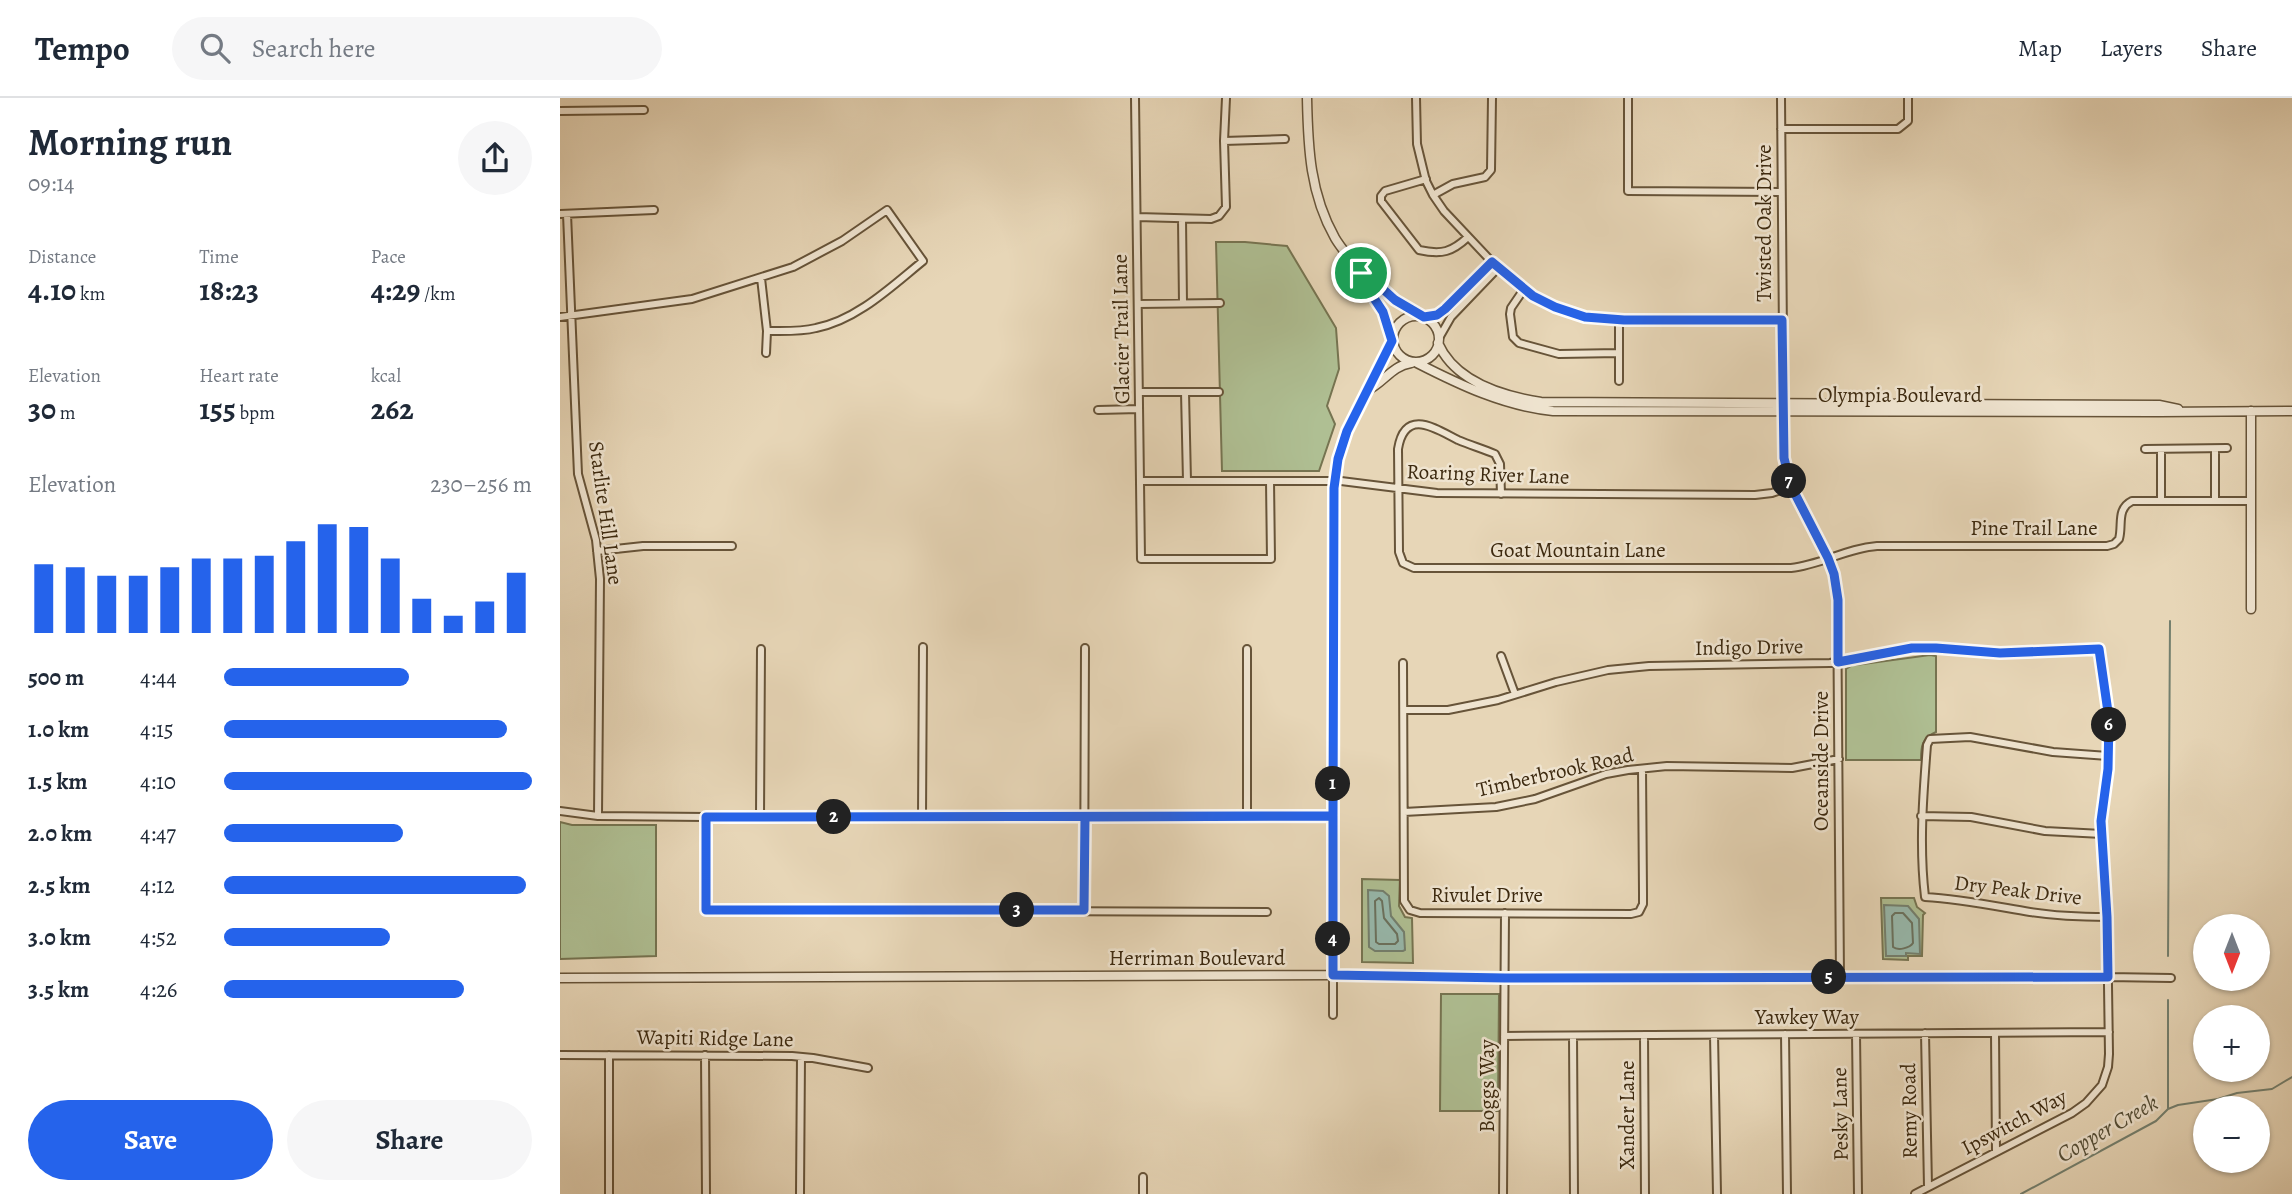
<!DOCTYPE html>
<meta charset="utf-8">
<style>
body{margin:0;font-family:Alegreya,serif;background:#f6f6f7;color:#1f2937;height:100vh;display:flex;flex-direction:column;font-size:26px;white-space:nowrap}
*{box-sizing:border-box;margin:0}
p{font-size:23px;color:#747a83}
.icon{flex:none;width:38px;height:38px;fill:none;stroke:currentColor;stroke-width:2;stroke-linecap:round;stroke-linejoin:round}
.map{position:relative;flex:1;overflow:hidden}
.panel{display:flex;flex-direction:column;background:#fff;width:560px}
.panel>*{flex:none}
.needle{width:46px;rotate:180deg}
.controls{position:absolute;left:1633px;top:816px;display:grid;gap:14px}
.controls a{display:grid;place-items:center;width:77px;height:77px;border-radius:50%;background:#fff;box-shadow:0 2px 5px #0004;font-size:35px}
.pin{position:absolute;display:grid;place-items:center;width:60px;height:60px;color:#fff;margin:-30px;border:4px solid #fff;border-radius:50%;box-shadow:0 2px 7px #0007}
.km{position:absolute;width:35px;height:35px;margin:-18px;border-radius:50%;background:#222;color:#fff;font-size:19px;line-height:35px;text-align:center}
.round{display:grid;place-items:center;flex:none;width:74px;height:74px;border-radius:37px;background:#f6f6f7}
.overview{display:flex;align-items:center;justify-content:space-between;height:119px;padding:0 28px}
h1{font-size:38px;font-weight:600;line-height:52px}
.stats{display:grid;grid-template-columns:repeat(3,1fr);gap:10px;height:119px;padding:7px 28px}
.stats div{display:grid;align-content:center}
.stats b{font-size:30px;font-weight:600}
.stats small{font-size:19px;font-weight:400}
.stats p{font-size:19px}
.chart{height:196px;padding:14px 28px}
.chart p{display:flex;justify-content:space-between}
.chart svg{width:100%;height:126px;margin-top:7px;stroke:#2563eb;stroke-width:6}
.primary-button{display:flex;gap:14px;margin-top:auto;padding:14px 28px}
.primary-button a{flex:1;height:80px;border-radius:42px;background:#2563eb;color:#fff;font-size:28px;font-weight:600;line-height:80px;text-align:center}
.primary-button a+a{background:#f6f6f7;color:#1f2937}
ul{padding:0 28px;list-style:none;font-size:23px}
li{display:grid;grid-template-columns:112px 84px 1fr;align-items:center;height:52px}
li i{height:18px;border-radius:9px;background:#2563eb}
header{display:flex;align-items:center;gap:42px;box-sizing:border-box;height:98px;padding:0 35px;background:#fff;border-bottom:2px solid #e0e1e3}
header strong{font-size:33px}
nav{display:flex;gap:38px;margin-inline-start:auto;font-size:24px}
.search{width:490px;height:63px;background:#f6f6f7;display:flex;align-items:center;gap:18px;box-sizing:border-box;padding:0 24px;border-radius:38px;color:#747a83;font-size:26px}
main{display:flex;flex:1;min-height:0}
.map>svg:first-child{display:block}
.green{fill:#afbf93;stroke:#767451;stroke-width:2}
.water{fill:#97b9ad;stroke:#737f6e;stroke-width:2}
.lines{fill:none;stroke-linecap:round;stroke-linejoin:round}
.shore{stroke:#6a715e;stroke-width:2}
.stream{stroke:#737f6e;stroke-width:2}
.minor-casing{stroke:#675439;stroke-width:10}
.tertiary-casing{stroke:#675439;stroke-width:11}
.minor{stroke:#efe4d0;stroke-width:6}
.tertiary{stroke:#efe4d0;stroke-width:8}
.route-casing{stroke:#fff;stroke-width:14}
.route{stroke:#2563eb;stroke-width:9}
.labels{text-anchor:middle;stroke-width:5;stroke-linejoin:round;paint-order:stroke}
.street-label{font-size:21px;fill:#3c290f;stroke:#efe4d0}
.water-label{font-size:23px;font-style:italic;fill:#534d36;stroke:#efe4d0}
</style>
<header>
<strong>Tempo</strong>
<div class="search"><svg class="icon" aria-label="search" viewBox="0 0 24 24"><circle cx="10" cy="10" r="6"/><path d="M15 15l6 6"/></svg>Search here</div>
<nav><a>Map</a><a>Layers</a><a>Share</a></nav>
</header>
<main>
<section class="panel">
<div class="overview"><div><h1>Morning run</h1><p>09:14</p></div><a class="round"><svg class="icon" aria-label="share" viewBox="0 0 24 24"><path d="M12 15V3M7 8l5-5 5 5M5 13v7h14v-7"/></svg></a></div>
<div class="stats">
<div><p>Distance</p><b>4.10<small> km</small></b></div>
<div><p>Time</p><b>18:23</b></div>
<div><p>Pace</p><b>4:29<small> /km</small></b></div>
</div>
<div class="stats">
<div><p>Elevation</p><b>30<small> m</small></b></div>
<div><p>Heart rate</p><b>155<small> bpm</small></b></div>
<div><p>kcal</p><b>262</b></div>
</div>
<div class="chart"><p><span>Elevation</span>230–256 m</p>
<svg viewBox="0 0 160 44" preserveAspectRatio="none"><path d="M5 44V20M15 44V21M25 44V24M35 44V24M45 44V21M55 44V18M65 44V18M75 44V17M85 44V12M95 44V6M105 44V7M115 44V18M125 44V32M135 44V38M145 44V33M155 44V23"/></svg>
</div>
<ul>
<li><b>500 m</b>4:44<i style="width:60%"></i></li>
<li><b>1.0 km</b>4:15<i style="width:92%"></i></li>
<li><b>1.5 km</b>4:10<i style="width:100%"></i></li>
<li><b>2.0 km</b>4:47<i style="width:58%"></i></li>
<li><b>2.5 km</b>4:12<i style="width:98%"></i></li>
<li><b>3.0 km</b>4:52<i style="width:54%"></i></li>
<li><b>3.5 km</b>4:26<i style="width:78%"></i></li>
</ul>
<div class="primary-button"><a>Save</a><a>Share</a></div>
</section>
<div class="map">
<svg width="1732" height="1096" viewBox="0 0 1732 1096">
<rect width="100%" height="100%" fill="#e7d6b7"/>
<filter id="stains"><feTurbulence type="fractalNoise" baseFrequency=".00286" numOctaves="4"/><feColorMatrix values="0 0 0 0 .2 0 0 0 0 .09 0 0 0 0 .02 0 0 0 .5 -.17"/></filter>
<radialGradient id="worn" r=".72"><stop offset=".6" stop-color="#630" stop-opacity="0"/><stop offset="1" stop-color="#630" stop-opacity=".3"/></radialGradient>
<!-- green -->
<path class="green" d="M656,144H685L727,148L776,230L779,271L767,308L775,326L759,373H662Z
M1370,557L1376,558V634C1362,640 1361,648 1361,662H1286V571L1294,566L1296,567Z
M0,724L12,727H96V858L0,861Z
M802,781L840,782L839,808L845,819L852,820L853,865L802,864Z
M1321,800H1354L1357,809L1365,815L1363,817L1362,858H1348V862L1323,861Z
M881,896H939L938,1013H880Z"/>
<!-- water -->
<path class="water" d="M808,792L823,793L829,798L831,818L844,834L845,852L843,853H815L809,849Z
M1324,807L1348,808L1359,821L1360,856L1346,855V858H1326Z"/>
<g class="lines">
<!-- shore -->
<path class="shore" d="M819,800L822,803L824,820L837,836L838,843L835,846H819L816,844L815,803Z
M1335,815H1343L1352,825L1353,845C1350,850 1338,853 1333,849L1332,818Z"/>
<!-- stream -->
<path class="stream" d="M1608,858L1610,523
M1608,1010V902
M1461,1096L1596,1023L1608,1011L1618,1007L1658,1001L1677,995L1712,991L1732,979"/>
<!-- minor casing -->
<g class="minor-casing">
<path id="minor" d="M575,0L581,461H711L710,383
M856,0L857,46L866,83L873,97L884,113L932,164L973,198L1007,214L1045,222H1222
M1068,0V93L1221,94
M1221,0L1224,360C1232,408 1270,445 1277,492L1280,879
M0,13L84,12
M1221,31H1338L1348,23V0
M664,43L725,41
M866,81L825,93L821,98V103L859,152C882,157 892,154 908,139
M873,97L893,86L925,79L931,72L932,0
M0,116L94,112
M7,116L18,376L36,442L40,481L38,718
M577,119L651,121L659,118L666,109L664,43L666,0
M622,121L623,205
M201,180L207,233L206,255
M964,191L951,210L950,216L953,239L959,245L999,256L1059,255
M578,206L660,205
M0,219L132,201L233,169L282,143L327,112L363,163C332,188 297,222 256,230C240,234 223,233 207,233
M864,219L877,217L885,211L932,164
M1059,222V283
M879,240L891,219L938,170
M579,294H659
M625,294L627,383
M538,312L579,311
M1585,351L1667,350
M1601,351V403
M580,383H781L877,395L1195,397L1212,395L1232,388
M941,396L940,366L935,356C923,351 910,347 898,342C876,331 845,309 838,351L839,454L843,465L854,470H1231C1261,467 1287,450 1317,448H1547L1554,446L1559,441C1563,427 1556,411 1572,403H1691
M1655,403V351
M37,453L83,448H172
M941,558L955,596
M843,565L844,803L850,812L860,815L1071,816L1079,814L1083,806V795L1082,671
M844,612H888L938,602L996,584L1048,572L1089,568L1270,565L1352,550L1376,549L1440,556L1539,551L1549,621L1548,671L1541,723L1547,819L1549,956L1548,969L1542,987L1526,1005L1512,1015L1355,1096
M0,713L38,718L146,719L773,718
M844,714L936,709L975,701L1046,676L1068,672L1107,668L1232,670L1279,661
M687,718V551
M1361,718L1411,719L1485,733L1542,736
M146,719V812L707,814
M200,719L201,551
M362,719L363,549
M524,812L525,550
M1547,819C1521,819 1495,818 1470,814C1434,808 1401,801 1365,799C1359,748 1363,698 1367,647L1370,641L1410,639L1493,654L1548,658
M773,877V917
M1548,879L1611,880
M1365,935L1368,1089
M1435,935L1436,1054
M1225,936L1227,1096
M1296,936L1298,1096
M1084,937L1085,1096
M1154,937L1157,1096
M944,938L1549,934
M1013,938L1014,1096
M0,957L232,958L253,960L308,970
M145,957L146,1096
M583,1079V1096
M49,1096V957
M240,1096L241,959
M943,1096L945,815"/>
</g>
<!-- tertiary casing -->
<g class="tertiary-casing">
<path id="tertiary" d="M747,0C748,50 750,96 775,140C782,152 793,163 800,175C803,179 804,185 807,189C818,208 827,219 832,242
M801,175L813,182L835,202L861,218
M833 241a23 23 0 1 1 46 0a23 23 0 1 1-46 0Z
M878,245C895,284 943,298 981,304L1599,307L1618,311
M857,265C900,287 944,308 993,313L1599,314L1732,313
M806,293C824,285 831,268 851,265
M1691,313V511
M773,877L774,390L778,361L787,333L832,243
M0,880L773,877L945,880L1548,879"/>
</g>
<!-- minor -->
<use href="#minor" class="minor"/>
<!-- tertiary -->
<use href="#tertiary" class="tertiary"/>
</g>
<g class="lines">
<!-- route casing -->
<g class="route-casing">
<path id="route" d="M801,175L806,188L823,214L832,243L787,333L778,361L774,390L773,718H687L146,719V812H524L525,719L773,718V877L945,880L1548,879L1547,819L1541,723L1548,671L1549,621L1539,551L1440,555L1376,550H1352L1278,564V502L1274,476L1268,460L1231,388L1224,360L1222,222H1064L1025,219L995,209L973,198L932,164L885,211L877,217L864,219L835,202L813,182L801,175"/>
</g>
<!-- route -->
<use href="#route" class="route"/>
</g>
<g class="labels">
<!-- street labels -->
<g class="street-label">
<text transform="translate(1204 125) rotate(-90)" y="7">Twisted Oak Drive</text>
<text transform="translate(561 231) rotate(-91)" y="7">Glacier Trail Lane</text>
<text x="1340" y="304">Olympia Boulevard</text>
<text transform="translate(928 376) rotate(2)" y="7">Roaring River Lane</text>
<text transform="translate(46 415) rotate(82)" y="7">Starlite Hill Lane</text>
<text x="1474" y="437">Pine Trail Lane</text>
<text x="1018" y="459">Goat Mountain Lane</text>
<text transform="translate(1189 549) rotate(-1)" y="7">Indigo Drive</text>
<text transform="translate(1261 663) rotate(-90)" y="7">Oceanside Drive</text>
<text transform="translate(995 674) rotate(-13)" y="7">Timberbrook Road</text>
<text transform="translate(1458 792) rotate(7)" y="7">Dry Peak Drive</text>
<text x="927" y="804">Rivulet Drive</text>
<text x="637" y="867">Herriman Boulevard</text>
<text x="1247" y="926">Yawkey Way</text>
<text transform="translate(155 940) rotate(1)" y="7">Wapiti Ridge Lane</text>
<text transform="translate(927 988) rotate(-90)" y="7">Boggs Way</text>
<text transform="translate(1349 1013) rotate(-91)" y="7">Remy Road</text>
<text transform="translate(1280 1016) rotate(-91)" y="7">Pesky Lane</text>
<text transform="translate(1067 1017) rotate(-90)" y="7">Xander Lane</text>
<text transform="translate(1454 1024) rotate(-28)" y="7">Ipswitch Way</text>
</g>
<!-- water labels -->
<g class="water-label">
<text transform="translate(1547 1030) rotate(-30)" y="8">Copper Creek</text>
</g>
</g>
<rect width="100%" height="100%" filter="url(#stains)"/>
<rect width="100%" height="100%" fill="url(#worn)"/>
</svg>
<div class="controls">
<a><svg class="needle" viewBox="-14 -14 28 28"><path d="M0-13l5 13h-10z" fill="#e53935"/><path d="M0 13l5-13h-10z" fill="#747a83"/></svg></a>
<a>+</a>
<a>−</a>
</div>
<div class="pin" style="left:801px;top:175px;background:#1e9e55"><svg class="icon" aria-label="arrive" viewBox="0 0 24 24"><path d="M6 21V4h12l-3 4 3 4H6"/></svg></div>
<b class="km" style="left:773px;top:686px">1</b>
<b class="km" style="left:274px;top:719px">2</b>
<b class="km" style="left:457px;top:812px">3</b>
<b class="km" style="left:773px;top:841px">4</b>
<b class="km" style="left:1269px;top:879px">5</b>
<b class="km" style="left:1549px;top:627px">6</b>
<b class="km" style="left:1229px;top:383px">7</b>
</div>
</main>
